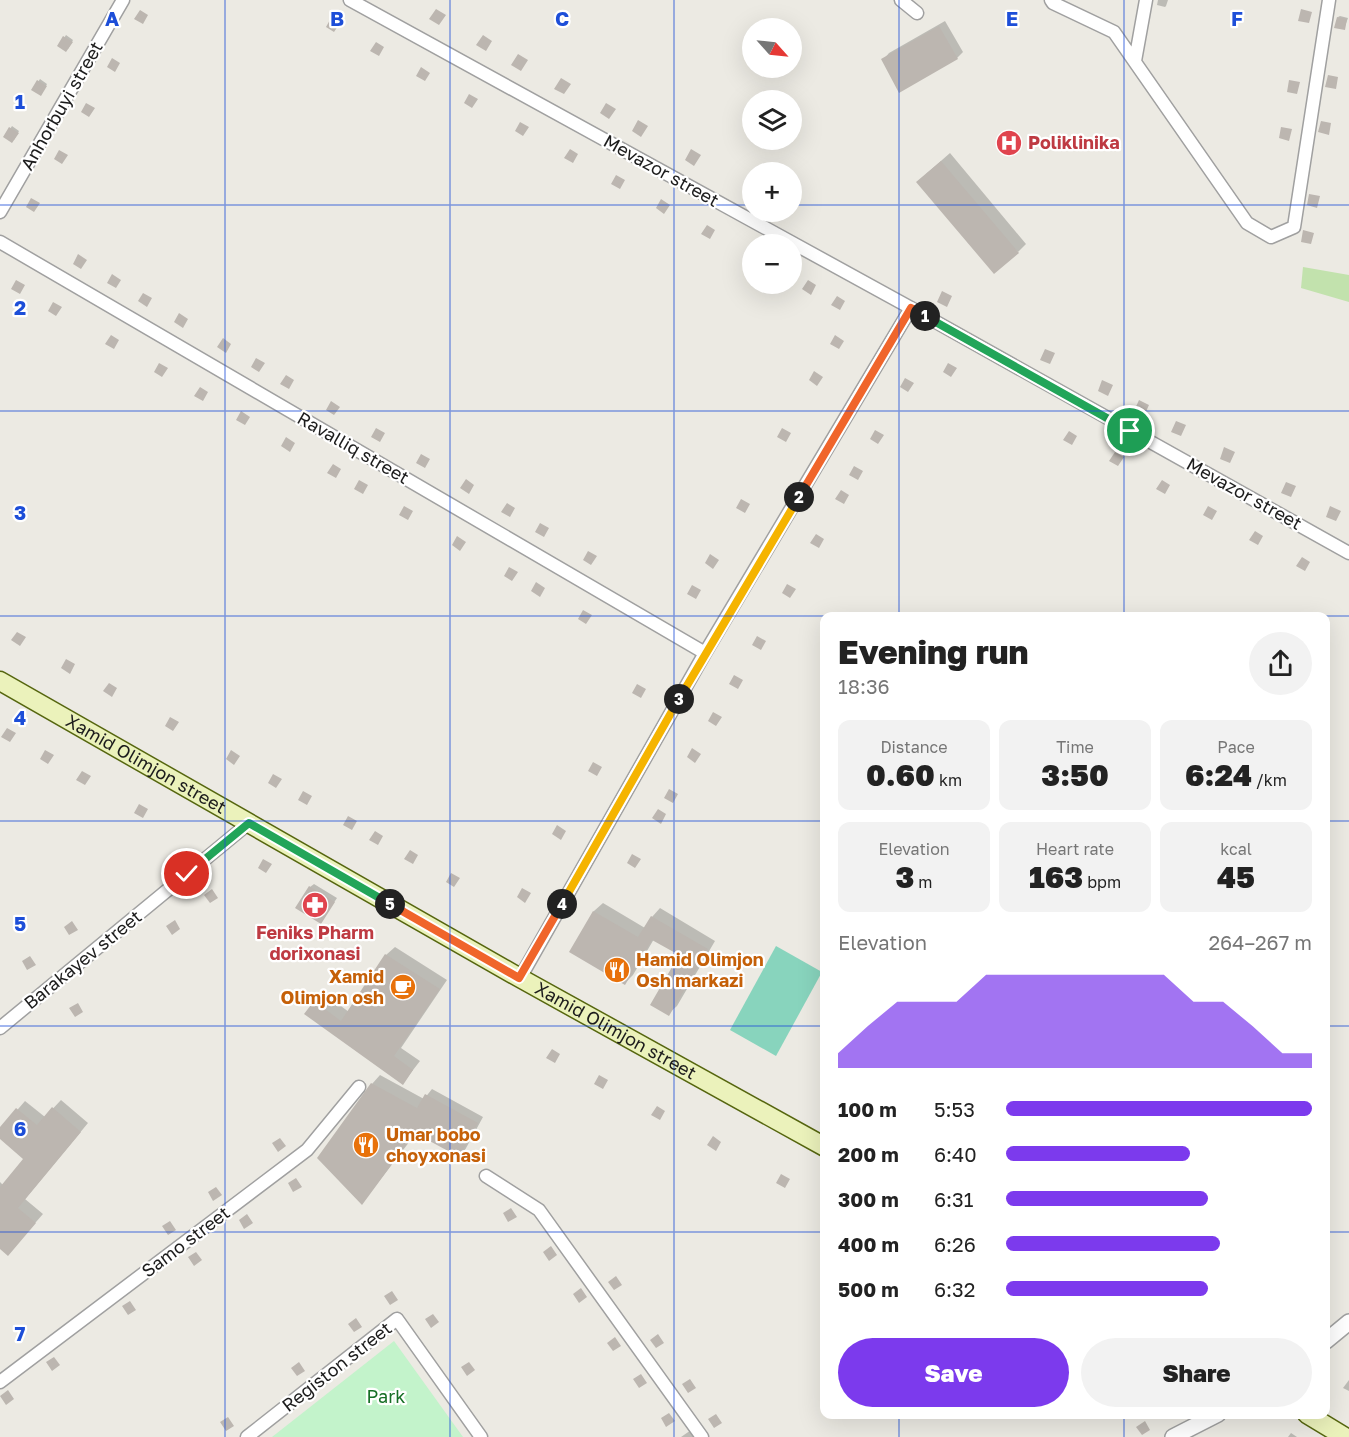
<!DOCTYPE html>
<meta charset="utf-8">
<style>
body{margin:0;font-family:"Golos Text",sans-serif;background:#f2f2f2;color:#222;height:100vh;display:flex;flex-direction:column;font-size:22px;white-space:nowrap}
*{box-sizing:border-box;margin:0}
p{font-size:20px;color:#767676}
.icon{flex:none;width:33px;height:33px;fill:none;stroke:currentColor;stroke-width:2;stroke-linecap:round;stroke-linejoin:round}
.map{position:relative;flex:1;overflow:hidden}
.details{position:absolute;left:820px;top:612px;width:510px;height:807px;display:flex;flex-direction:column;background:#fff;border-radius:12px;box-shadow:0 6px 24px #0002}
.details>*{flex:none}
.needle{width:39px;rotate:117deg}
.controls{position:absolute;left:742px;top:18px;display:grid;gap:12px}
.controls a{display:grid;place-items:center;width:60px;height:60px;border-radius:50%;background:#fff;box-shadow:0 6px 24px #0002;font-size:30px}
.pin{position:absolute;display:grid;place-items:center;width:51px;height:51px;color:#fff;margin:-26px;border:3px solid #fff;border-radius:50%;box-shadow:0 2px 6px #0007}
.km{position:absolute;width:30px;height:30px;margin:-15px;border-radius:50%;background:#222;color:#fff;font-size:16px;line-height:30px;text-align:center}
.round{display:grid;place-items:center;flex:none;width:63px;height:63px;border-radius:32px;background:#f2f2f2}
.head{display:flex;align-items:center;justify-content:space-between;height:102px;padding:0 18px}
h1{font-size:33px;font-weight:800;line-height:45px}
.stats{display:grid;grid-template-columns:repeat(3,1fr);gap:9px;height:102px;padding:6px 18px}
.stats div{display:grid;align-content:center;border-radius:12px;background:#f2f2f2;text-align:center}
.stats b{font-size:30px;font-weight:800}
.stats small{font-size:16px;font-weight:400}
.stats p{font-size:16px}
.chart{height:168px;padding:12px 18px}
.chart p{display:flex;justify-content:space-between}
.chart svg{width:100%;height:108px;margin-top:6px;fill:#7c3aed;opacity:.7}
.action{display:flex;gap:12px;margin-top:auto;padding:12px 18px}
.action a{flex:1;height:69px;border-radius:36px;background:#7c3aed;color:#fff;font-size:24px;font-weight:800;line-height:69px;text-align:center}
.action a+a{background:#f2f2f2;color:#222}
ul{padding:0 18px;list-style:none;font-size:20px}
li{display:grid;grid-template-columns:96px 72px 1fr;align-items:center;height:45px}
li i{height:15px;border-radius:8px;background:#7c3aed}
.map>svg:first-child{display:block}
.grass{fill:#c2e2ad}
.park{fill:#c3f3cb}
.pitch{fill:#88d4bd}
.shadow{fill:#0003}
.building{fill:#bcb6b0}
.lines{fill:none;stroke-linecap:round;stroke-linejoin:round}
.minor-casing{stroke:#a0a0a0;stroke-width:15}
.tertiary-casing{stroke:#a0a0a0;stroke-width:18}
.secondary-casing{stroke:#56660f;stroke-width:21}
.minor{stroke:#fff;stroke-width:12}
.tertiary{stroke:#fff;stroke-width:15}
.secondary{stroke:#ebf2bb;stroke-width:18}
.split-1-casing{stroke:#fff;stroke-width:12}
.split-2-casing{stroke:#fff;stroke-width:12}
.split-3-casing{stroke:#fff;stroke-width:12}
.split-4-casing{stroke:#fff;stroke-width:12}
.split-5-casing{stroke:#fff;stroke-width:12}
.split-6-casing{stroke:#fff;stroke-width:12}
.split-1{stroke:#22a559;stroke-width:8}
.split-2{stroke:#f0652b;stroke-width:8}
.split-3{stroke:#f5b400;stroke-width:8}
.split-4{stroke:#f5b400;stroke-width:8}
.split-5{stroke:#f0652b;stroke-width:8}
.split-6{stroke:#22a559;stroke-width:8}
.grid{fill:none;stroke:#1d4ed8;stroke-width:1.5;stroke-opacity:0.55}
.labels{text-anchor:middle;stroke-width:4.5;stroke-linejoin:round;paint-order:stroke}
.street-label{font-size:18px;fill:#1c1c1c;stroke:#fff}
.health-label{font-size:18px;font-weight:bold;fill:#be3a42;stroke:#fff;text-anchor:start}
.food-label{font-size:18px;font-weight:bold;fill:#c56008;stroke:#fff;text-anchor:start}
.park-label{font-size:18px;fill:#166e25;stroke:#fff}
.grid-label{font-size:20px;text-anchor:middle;font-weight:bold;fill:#1d4ed8;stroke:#fff;stroke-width:4.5;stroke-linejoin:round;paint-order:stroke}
</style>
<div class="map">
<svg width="1349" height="1437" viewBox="0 0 1349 1437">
<rect width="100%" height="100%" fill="#eceae3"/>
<!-- grass -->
<path class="grass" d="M1303,267L1349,275V302L1301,288Z"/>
<!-- park -->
<path class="park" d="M394,1341L463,1437H272Z"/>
<!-- pitch -->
<path class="pitch" d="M776,946L822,972L776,1056L730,1030Z"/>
<!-- shadow -->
<path class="shadow" d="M1158,0H1168L1166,6L1165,7L1157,5Z
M1340,16L1348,18L1344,29L1338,17Z
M945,21L963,52L957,58L883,60L889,53Z
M66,35L73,40L68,49L59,46Z
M40,79L47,84L42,93L33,90Z
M12,126L19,131L14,140L5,137Z
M950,153L1026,244L1018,252L926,174Z
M314,884L337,898L321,922L310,887Z
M603,903L645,928L652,917L660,908L715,941L677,1006L668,1014L681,955L654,939L633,975L625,983L571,951L594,911Z
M395,947L447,980L401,1048L420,1061L403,1083L315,1002L323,993L349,1012L386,955Z
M380,1075L424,1099L432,1089L483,1117L465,1150L459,1156L417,1132L362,1203L372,1084Z
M61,1100L88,1123L25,1199L43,1214L8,1254L0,1247V1182L3,1185L25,1158L0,1138V1130L25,1101L45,1117Z
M1349,1380V1391L1343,1388Z
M694,1428L701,1437H681Z
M1291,1433L1297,1437H1288Z"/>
<!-- building -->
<path class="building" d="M436,9L446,15L439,25L429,19Z
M1301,9L1312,12L1309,23L1298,21Z
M140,10L148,15L143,24L134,19Z
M1337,17L1347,19L1345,30L1334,28Z
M331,18L340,23L334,32L326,27Z
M939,26L958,59L899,93L881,59Z
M483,35L492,41L486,51L476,45Z
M63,36L73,42L66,52L57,46Z
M376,42L384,47L379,56L370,51Z
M518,54L528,60L521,71L511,65Z
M112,58L120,63L115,72L107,67Z
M421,67L430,73L425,81L416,76Z
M1328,75L1338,77L1336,89L1325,87Z
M561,78L571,84L564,94L554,89Z
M37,80L47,86L41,96L31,90Z
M1289,80L1300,82L1297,94L1287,92Z
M469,94L478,99L472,108L464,103Z
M86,103L95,108L89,117L81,112Z
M606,103L616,109L609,119L600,113Z
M638,120L648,126L641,137L632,131Z
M1321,121L1331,123L1329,135L1318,132Z
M520,122L529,127L523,136L515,131Z
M9,127L19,133L12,143L3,137Z
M1281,127L1292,129L1289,141L1279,138Z
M570,149L578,154L573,163L564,158Z
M691,149L701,155L694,166L685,160Z
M59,150L68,155L62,164L54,159Z
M941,161L1019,253L994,274L916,182Z
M616,175L625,180L620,189L611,184Z
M1309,194L1320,196L1317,208L1307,205Z
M31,198L40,203L34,212L26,207Z
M661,199L670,205L664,214L656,208Z
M707,225L715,230L710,239L701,234Z
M1303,230L1314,233L1311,244L1301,242Z
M78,254L87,260L81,269L73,264Z
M112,274L121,280L116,288L107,283Z
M16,280L25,285L20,294L11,289Z
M808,280L816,285L811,295L802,289Z
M942,291L952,296L947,307L937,302Z
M143,293L152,298L147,307L138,301Z
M837,296L845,301L840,310L831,305Z
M53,302L62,307L56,316L48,311Z
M179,313L188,319L183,328L174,322Z
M111,335L119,340L114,349L105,344Z
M835,335L844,341L839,349L830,344Z
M223,338L231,344L226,353L217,347Z
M1045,349L1055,353L1050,364L1040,360Z
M256,358L265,363L259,372L251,367Z
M159,363L168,368L162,377L154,372Z
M948,363L957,368L951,377L943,372Z
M814,371L823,377L817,386L809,380Z
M286,375L294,380L289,389L280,384Z
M905,378L914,383L908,392L900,387Z
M1102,380L1113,385L1108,396L1098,391Z
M200,387L208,392L203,401L194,396Z
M1139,400L1149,405L1144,416L1134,411Z
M331,401L340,407L334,415L326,410Z
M241,411L250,417L245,425L236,420Z
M1176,421L1186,425L1181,436L1171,432Z
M376,428L385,433L380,442L371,437Z
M782,428L791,433L786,442L777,437Z
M875,430L884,435L878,444L870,439Z
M1069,431L1077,436L1072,445L1063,440Z
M286,437L295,443L290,452L281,446Z
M1224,447L1235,452L1230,463L1220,459Z
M1115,452L1124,457L1118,466L1109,461Z
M421,454L430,459L425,468L416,463Z
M333,464L341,469L336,478L327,473Z
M854,466L863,471L858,480L849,475Z
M466,479L474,485L469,494L460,488Z
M359,480L368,485L363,494L354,489Z
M1162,480L1170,485L1165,494L1156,489Z
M1286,482L1296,486L1291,497L1281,493Z
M841,490L849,495L844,504L835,499Z
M741,499L750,504L745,513L736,508Z
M507,503L515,508L510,517L501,512Z
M404,506L413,511L408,520L399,515Z
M1208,506L1217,511L1212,520L1203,515Z
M1330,506L1341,511L1336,521L1326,517Z
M540,523L549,528L544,537L535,532Z
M1255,531L1263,536L1258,545L1249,540Z
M816,534L824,539L819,548L810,543Z
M457,536L466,542L460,551L452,545Z
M588,551L597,556L591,565L583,560Z
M710,554L719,560L713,569L705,563Z
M1302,557L1310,562L1305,571L1296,566Z
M509,567L518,572L512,581L504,576Z
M536,582L545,588L540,597L531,591Z
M787,584L796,589L790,598L782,593Z
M692,585L701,590L696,599L687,594Z
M583,610L592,615L586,624L578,619Z
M17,632L26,637L20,646L11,640Z
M757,636L766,641L761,650L752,645Z
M66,659L75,664L70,674L61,668Z
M734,675L743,680L738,689L729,684Z
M109,683L117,688L112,697L103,691Z
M637,684L646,689L641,698L632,693Z
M713,712L722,717L716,726L708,721Z
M170,717L179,722L173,731L165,726Z
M7,728L16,733L10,742L1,737Z
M692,748L701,754L695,763L687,757Z
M45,750L54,755L48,764L40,759Z
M231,750L240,756L234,765L226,759Z
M593,762L602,767L597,776L588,771Z
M82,771L91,776L85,785L76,780Z
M273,774L282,779L276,788L268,783Z
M669,789L678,794L673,803L664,798Z
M303,791L312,796L307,805L298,800Z
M139,804L148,809L143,818L134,813Z
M658,809L666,814L661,824L652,818Z
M348,816L357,821L352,830L343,825Z
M557,825L566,831L561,840L552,834Z
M375,831L383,836L378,845L369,840Z
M410,850L418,855L413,864L404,859Z
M632,854L641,859L635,868L627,863Z
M263,859L272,864L266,873L258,868Z
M451,873L460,878L454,887L446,882Z
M309,886L335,902L321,924L295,908Z
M522,888L531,893L525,903L517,897Z
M212,889L218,898L210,903L204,895Z
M593,911L638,937L651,916L708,949L669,1016L650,1005L679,955L652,940L625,985L569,952Z
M175,920L180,929L172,935L166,926Z
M72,921L78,930L69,935L64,927Z
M385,954L440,989L394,1056L413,1070L403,1085L304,1014L314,1001L341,1021Z
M30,956L36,965L27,970L22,961Z
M78,1003L83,1012L75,1017L69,1008Z
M552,1049L560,1054L555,1063L546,1058Z
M599,1075L608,1080L603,1089L594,1084Z
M371,1083L417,1108L425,1094L478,1123L459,1157L415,1133L362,1205L317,1158Z
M657,1106L665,1111L660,1120L651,1115Z
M52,1107L81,1132L18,1208L36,1223L8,1256L0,1249V1187L23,1159L0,1139V1127L16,1108L37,1125Z
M713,1136L721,1142L716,1151L707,1145Z
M280,1138L286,1146L278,1152L272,1143Z
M781,1174L790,1179L785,1188L776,1183Z
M296,1178L302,1187L293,1192L288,1183Z
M216,1187L222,1195L213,1201L208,1192Z
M511,1208L517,1217L508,1222L503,1213Z
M247,1214L253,1223L244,1229L239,1220Z
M170,1221L176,1230L168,1235L162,1226Z
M551,1246L557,1255L549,1261L543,1252Z
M196,1252L202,1260L194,1266L188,1257Z
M616,1276L622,1285L614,1290L608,1282Z
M581,1288L587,1297L579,1303L573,1294Z
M392,1291L398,1300L390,1305L384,1296Z
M130,1301L136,1310L128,1315L122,1306Z
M433,1314L439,1322L431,1328L425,1319Z
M356,1318L362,1327L354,1332L348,1324Z
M658,1334L664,1343L656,1348L650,1340Z
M615,1337L621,1346L613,1351L607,1343Z
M54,1357L60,1365L52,1371L46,1362Z
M299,1362L305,1371L297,1376L291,1368Z
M469,1362L475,1370L467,1376L461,1367Z
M641,1374L647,1383L639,1388L633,1379Z
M690,1379L696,1388L688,1393L682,1384Z
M8,1390L14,1399L6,1405L0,1396Z
M669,1413L675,1421L666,1427L661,1418Z
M716,1414L722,1423L714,1428L708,1419Z
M228,1417L234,1426L226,1431L220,1422Z
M1145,1421L1150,1430L1142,1435L1136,1427Z"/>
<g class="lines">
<!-- minor casing -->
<g class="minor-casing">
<path id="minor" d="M350,0L911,308L1349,553
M901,0L917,13
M1051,0L1053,3L1114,32L1247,223L1271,237L1294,227L1329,0
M1135,61L1146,0
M0,212L123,0
M0,242L705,653
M520,978L705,653L911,308
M0,1028L249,823
M486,1176L539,1210L702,1437
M0,1382L307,1150L359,1087
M247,1437L397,1319L481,1437"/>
</g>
<!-- tertiary casing -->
<g class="tertiary-casing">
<path id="tertiary" d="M1326,1341L1349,1322
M1173,1437L1218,1414"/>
</g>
<!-- secondary casing -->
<g class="secondary-casing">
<g id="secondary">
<path id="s1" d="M0,681L520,978L825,1147"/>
<path d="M1307,1414L1345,1437"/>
</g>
</g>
<!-- minor -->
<use href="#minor" class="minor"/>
<!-- tertiary -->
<use href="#tertiary" class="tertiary"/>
<!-- secondary -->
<use href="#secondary" class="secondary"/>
</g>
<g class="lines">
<!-- split-1 casing -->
<g class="split-1-casing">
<path id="split-1" d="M925,316L1130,431"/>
</g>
<!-- split-2 casing -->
<g class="split-2-casing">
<path id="split-2" d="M799,497L911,308L925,316"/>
</g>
<!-- split-3 casing -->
<g class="split-3-casing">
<path id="split-3" d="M679,699L799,497"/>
</g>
<!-- split-4 casing -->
<g class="split-4-casing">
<path id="split-4" d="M562,904L679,699"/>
</g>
<!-- split-5 casing -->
<g class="split-5-casing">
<path id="split-5" d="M390,904L519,978L562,904"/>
</g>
<!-- split-6 casing -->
<g class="split-6-casing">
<path id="split-6" d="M187,874L249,823L390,904"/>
</g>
<!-- split-1 -->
<use href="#split-1" class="split-1"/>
<!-- split-2 -->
<use href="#split-2" class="split-2"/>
<!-- split-3 -->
<use href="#split-3" class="split-3"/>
<!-- split-4 -->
<use href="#split-4" class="split-4"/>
<!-- split-5 -->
<use href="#split-5" class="split-5"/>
<!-- split-6 -->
<use href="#split-6" class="split-6"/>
</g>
<!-- grid -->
<path class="grid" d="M225,0V1437M450,0V1437M674,0V1437M899,0V616M1124,0V616M0,205H753M792,205H1349M0,411H1349M0,616H1349M0,821H825M1326,821H1349M0,1026H825M1326,1026H1349M0,1232H825M1326,1232H1349M899,1414V1437M1124,1414V1437"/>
<!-- icons -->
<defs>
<g id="hospital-disc" transform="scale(1.35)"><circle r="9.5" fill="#e0444e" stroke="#fff"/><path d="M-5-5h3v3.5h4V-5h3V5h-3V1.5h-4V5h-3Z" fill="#fff"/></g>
<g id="pharmacy-disc" transform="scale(1.35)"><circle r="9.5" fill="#e0444e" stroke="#fff"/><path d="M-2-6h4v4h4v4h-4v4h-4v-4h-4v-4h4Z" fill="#fff"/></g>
<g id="restaurant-disc" transform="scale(1.35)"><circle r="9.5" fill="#e8710a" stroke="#fff"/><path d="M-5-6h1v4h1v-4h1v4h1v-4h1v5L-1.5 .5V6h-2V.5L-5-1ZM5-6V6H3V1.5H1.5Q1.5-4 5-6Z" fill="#fff"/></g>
<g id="cafe-disc" transform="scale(1.35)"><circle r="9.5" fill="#e8710a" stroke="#fff"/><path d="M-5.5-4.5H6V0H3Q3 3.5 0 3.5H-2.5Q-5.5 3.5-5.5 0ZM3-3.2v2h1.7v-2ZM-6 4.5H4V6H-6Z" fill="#fff"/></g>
</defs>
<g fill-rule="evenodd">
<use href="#hospital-disc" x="1009" y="143"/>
<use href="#pharmacy-disc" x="315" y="905"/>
<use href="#restaurant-disc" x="617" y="970"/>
<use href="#cafe-disc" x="403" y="987"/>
<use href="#restaurant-disc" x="366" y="1145"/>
</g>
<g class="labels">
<!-- street labels -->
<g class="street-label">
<text transform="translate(62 106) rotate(-60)" y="6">Anhorbuyi street</text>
<text transform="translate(661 171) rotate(29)" y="6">Mevazor street</text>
<text transform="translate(353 448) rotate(30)" y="6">Ravalliq street</text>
<text transform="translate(1244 494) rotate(29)" y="6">Mevazor street</text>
<text dy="6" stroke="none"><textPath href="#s1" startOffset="168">Xamid Olimjon street</textPath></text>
<text transform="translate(83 960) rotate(-39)" y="6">Barakayev street</text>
<text dy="6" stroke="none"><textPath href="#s1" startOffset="708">Xamid Olimjon street</textPath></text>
<text transform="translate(186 1242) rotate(-37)" y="6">Samo street</text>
<text transform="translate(337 1367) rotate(-38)" y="6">Registon street</text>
</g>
<!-- health labels -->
<g class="health-label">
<text x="1028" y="149">Poliklinika</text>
<text x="315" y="939" text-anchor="middle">Feniks Pharm<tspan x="315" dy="21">dorixonasi</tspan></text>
</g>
<!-- food labels -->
<g class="food-label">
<text x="636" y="966">Hamid Olimjon<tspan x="636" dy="21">Osh markazi</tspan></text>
<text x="384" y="983" text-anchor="end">Xamid<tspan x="384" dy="21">Olimjon osh</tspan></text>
<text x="386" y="1141">Umar bobo<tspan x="386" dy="21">choyxonasi</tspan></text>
</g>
<!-- park labels -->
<g class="park-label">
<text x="386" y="1403">Park</text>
</g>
</g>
<g class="grid-label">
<text x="112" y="26">A</text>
<text x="337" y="26">B</text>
<text x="562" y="26">C</text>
<text x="1012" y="26">E</text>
<text x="1237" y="26">F</text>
<text x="20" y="109">1</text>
<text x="20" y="315">2</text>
<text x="20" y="520">3</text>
<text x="20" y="725">4</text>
<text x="20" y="931">5</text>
<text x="20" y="1136">6</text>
<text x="20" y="1341">7</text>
</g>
</svg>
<div class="controls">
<a><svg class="needle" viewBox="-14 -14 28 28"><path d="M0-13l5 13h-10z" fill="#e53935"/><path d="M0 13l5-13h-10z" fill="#767676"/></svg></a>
<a><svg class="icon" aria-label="layers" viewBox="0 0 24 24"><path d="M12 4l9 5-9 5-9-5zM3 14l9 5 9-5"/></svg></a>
<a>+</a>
<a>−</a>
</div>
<div class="pin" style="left:1130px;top:431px;background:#1e9e55"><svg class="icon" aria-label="arrive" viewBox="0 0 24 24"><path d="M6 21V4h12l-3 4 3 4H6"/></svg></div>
<div class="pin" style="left:187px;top:874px;background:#d93025"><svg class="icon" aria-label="check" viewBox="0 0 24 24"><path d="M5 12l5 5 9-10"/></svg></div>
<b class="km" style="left:925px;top:316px">1</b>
<b class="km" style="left:799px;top:497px">2</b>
<b class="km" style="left:679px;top:699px">3</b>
<b class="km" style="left:562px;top:904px">4</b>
<b class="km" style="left:390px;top:904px">5</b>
<section class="details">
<div class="head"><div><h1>Evening run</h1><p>18:36</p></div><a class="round"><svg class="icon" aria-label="share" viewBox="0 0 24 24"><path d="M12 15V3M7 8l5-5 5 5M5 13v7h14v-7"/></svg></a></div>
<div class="stats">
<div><p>Distance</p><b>0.60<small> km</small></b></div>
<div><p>Time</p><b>3:50</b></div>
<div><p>Pace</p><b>6:24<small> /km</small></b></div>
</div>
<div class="stats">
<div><p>Elevation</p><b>3<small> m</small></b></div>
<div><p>Heart rate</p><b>163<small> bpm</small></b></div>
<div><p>kcal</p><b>45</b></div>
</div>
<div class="chart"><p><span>Elevation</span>264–267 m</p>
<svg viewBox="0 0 160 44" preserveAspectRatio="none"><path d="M0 44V38L10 27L20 17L30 17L40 17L50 6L60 6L70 6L80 6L90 6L100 6L110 6L120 17L130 17L140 27L150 38L160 38V44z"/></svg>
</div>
<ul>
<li><b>100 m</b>5:53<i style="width:100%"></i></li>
<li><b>200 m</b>6:40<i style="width:60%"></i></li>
<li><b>300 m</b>6:31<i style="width:66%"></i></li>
<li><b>400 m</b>6:26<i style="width:70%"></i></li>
<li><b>500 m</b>6:32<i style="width:66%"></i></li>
</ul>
<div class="action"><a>Save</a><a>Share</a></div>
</section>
</div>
